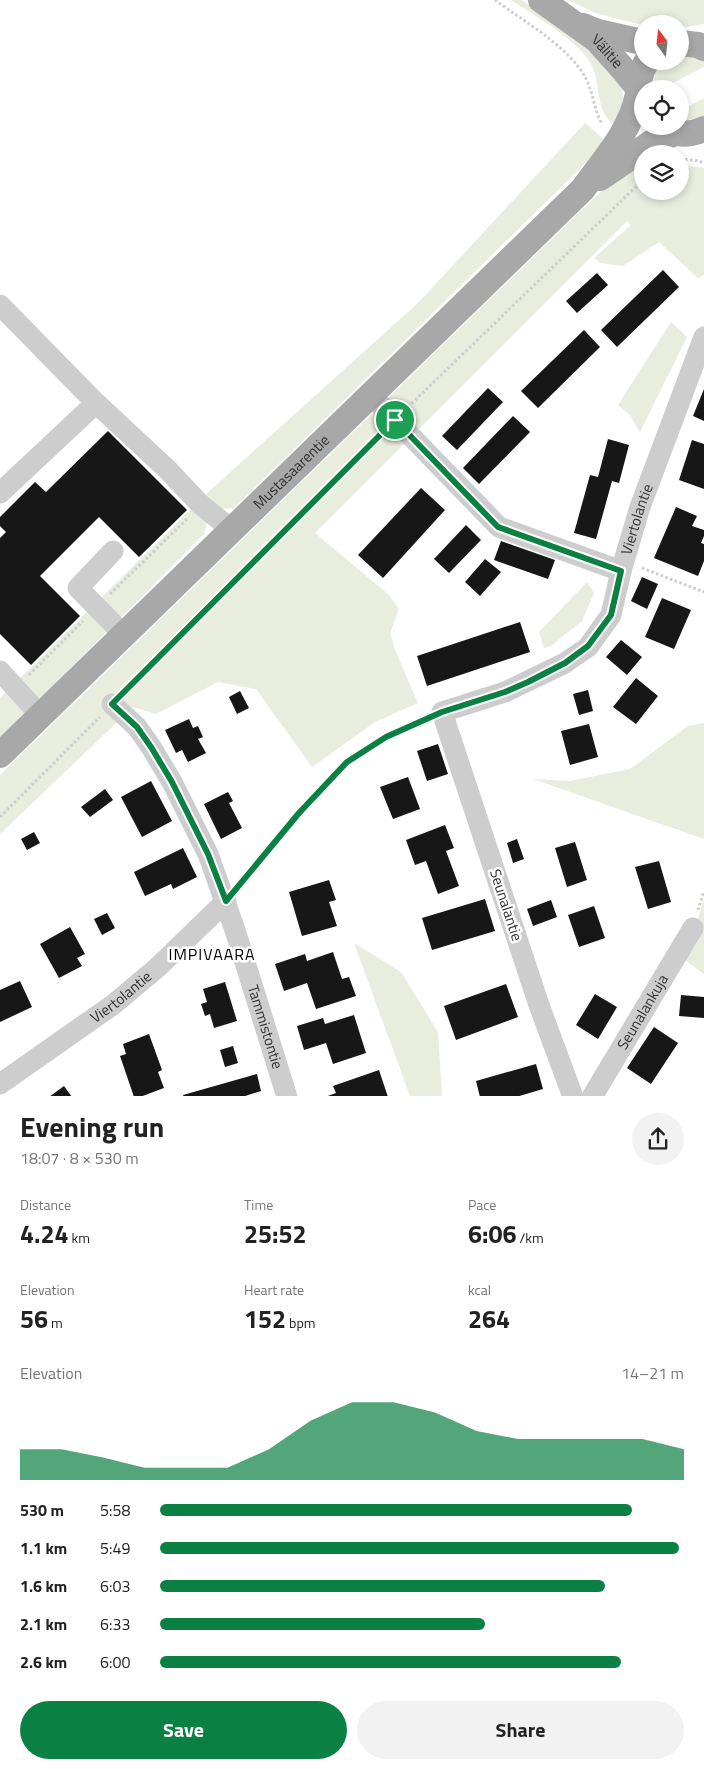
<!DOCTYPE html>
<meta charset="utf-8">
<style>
body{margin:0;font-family:"Titillium Web",sans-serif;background:#f2f2f2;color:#222;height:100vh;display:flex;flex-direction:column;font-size:19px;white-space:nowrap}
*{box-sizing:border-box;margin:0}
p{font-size:16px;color:#767676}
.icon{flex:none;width:28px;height:28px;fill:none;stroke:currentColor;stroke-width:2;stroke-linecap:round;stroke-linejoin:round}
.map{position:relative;height:1096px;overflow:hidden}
.panel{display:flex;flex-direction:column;background:#fff;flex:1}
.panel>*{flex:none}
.needle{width:32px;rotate:345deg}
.buttons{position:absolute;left:634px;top:15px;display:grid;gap:10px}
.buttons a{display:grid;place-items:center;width:55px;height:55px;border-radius:50%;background:#fff;box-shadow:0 2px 8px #0003;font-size:25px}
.pin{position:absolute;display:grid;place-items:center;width:42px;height:42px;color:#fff;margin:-21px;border:2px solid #fff;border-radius:50%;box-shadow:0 1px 5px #0007}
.round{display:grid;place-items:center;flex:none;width:52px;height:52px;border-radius:26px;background:#f2f2f2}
.headline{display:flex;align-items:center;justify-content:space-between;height:85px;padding:0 20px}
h1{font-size:28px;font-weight:700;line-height:38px}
.figures{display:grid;grid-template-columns:repeat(3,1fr);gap:8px;height:85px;padding:5px 20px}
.figures div{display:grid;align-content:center}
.figures b{font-size:25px;font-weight:700}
.figures small{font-size:14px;font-weight:400}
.figures p{font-size:14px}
.chart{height:140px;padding:10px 20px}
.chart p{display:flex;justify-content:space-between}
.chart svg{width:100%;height:90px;margin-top:5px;fill:#0b8043;opacity:.7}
.cta{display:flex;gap:10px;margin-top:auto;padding:10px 20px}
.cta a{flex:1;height:58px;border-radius:30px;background:#0b8043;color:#fff;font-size:20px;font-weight:700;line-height:58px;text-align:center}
.cta a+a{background:#f2f2f2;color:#222}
ul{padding:0 20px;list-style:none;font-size:16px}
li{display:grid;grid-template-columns:80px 60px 1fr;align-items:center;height:38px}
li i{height:12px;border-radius:6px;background:#0b8043}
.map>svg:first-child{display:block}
.green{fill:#e8edde}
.building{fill:#171717}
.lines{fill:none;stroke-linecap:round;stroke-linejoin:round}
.path{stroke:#cdcdcd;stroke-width:3;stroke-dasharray:2.5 2.5;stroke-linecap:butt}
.minor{stroke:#cdcdcd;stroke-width:21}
.major{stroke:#a8a8a8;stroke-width:26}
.route-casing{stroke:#fff;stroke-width:10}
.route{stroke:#0b8043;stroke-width:6}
.labels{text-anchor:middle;stroke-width:5;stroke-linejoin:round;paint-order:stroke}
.street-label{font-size:15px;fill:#303030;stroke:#fff}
.neighbourhood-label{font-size:16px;letter-spacing:1px;fill:#000;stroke:#fff}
</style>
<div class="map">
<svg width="704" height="1097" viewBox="0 0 704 1097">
<rect width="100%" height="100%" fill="#fff"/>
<!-- green -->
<path class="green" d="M511,0H522L581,41L621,85L624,99L616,128C612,123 607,118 604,113C597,99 599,82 593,68C580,40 537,18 511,0Z
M568,0H704V24L682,28H680V24L642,25L595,13Z
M687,54L704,61V67L661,89H652L656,70L664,61H680V55Z
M704,98V116L687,120H680V111Z
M585,123L607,142L234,508L221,509L206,494L418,303Z
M639,162L642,165V191H680V165L704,168V275L698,278L659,242L623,266L600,263L594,258L631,225L627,221L315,533L389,595L399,609L390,633L395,650L418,703L375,722L312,767L256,689L218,682L156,714L133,707L0,834V775L598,194Z
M671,322L687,337L640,432L629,414L618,405Z
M205,495L207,521L204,534L0,739V698Z
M587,582L594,593L582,621L551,646L544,648L539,632Z
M704,723V839L533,779L570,781L630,769L688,726Z
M704,899V974L685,960Z
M354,943L401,972L438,1032L442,1096H410Z"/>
<!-- building -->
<path class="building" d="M663,270L679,287L617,347L601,330Z
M597,273L608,285L577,313L566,301Z
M584,330L600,347L538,408L521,391Z
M488,388L503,402L457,450L442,436Z
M704,389V421L693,416Z
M513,416L530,432L479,484L463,468Z
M108,431L187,510L139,557L99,517L40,576L80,616L31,665L0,634V538L6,532L0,526V517L35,482L46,492Z
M608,439L629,445L619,483L612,481L596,539L574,533L590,475L598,477Z
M692,440L704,444V489L679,480Z
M421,488L445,510L383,578L358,555Z
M676,507L697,516L692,526L704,530V536L701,543L704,544V561L698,576L654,558Z
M466,525L481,540L449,573L434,559Z
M501,541L555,560L548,579L494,560Z
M485,559L501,572L480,596L465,582Z
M642,577L658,584L647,609L631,601Z
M662,598L691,610L674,649L645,637Z
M520,622L530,652L427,686L417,656Z
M621,640L642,657L627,675L606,657Z
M636,678L658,696L636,724L613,707Z
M588,690L593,711L579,715L573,694Z
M240,691L249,708L237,714L229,697Z
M189,719L193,728L198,726L203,737L198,739L206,753L188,762L182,750L176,753L165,730Z
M589,724L598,757L570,765L561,731Z
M438,744L448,774L427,781L417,751Z
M408,777L420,809L393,819L380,787Z
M151,781L172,821L142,837L121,797Z
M105,789L113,800L90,817L81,807Z
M228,792L233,801L229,803L242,828L221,839L204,804Z
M445,825L454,848L446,851L459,886L438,894L426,861L415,865L406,840Z
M34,832L40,843L27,850L21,839Z
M517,839L524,859L513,863L507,843Z
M575,842L587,880L567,887L555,848Z
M183,848L197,877L173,889L171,884L145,896L134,872Z
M659,861L671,902L648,909L635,867Z
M329,880L336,900L329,902L337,926L302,936L289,892Z
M485,899L495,931L432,950L422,918Z
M551,900L557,917L533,926L527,909Z
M594,906L605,938L579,947L568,915Z
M107,913L115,928L102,935L94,919Z
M70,927L85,954L77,958L82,966L59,978L40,944Z
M333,952L342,979L349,977L356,996L316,1009L307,983L284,991L275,964L305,954L307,961Z
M20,981L32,1007L0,1022V990Z
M225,982L237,1021L214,1028L210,1014L205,1016L201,1004L207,1002L203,989Z
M506,984L518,1017L456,1040L444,1006Z
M595,994L617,1007L598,1039L576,1025Z
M681,995L704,997V1018L679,1016Z
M354,1015L366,1053L333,1064L326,1043L304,1050L297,1026L323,1018L325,1024Z
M654,1027L678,1043L651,1084L627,1068Z
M149,1034L162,1070L158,1072L164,1088L140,1097H134L120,1056L126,1054L123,1044Z
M233,1046L238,1063L225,1067L220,1050Z
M536,1064L543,1089L516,1097H480L476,1081Z
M379,1070L388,1097H325L336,1093L333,1086Z
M257,1074L261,1091L242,1097H184L183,1095Z
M64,1086L72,1097H49Z"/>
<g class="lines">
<!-- path -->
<path class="path" d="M495,0C523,21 568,46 585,77C593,91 594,110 602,124
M680,159L699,161L704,163
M408,407L642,181
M642,568L704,592
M110,594L188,518
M29,675L83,621
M126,691L382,433
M0,817L100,717
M238,885L299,813L347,763L386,737L425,719
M698,910L704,891"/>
<!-- minor -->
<g class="minor">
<path d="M0,305L96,403L168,470L199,503L232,530"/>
<path d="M371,395L499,527L621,571"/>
<path d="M0,493L96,403"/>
<path d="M113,551L78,588L124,635"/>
<path d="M0,671L41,716"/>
<path id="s1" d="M112,704L137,727L151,747L172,782L208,854L235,930L287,1097"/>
<path id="s2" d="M0,1084L114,1004L158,967L226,901"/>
<path id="s3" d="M573,1097L539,1005L442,712L505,692L565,663L588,647L611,615L621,571L640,507L704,337"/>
<path id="s4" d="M592,1097L693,928"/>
</g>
<!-- major -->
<g class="major">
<path id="s5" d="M541,0L597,40L622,68L638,88"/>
<path d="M583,26L598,32L642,42"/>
<path d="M680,43L698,45L704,48"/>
<path d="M640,100C636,86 639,74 647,61"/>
<path d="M659,127C673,135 689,136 704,129"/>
<path d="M600,178L651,143L675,133"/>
<path id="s6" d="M0,755L583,189C604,160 631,131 638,94"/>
</g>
</g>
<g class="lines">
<!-- route casing -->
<g class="route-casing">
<path id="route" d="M395,420L498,527L621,571L611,615L588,646L565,663L528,682L505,692L442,712L386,737L347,762L299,813L226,901L208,854L172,782L151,747L137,727L112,704Z"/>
</g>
<!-- route -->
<use href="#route" class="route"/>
</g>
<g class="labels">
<!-- street labels -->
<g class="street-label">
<text dy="5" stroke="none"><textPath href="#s5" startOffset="84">Välitie</textPath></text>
<text dy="5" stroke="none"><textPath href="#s6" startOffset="406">Mustasaarentie</textPath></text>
<text dy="5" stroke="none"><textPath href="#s3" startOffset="706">Viertolantie</textPath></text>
<text transform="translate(506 905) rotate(72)" y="5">Seunalantie</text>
<text dy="5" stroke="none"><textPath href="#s2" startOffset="149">Viertolantie</textPath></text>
<text dy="5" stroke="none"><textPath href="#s4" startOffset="99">Seunalankuja</textPath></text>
<text dy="5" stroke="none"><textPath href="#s1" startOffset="362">Tammistontie</textPath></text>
</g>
<!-- neighbourhood labels -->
<g class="neighbourhood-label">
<text x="212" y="960">IMPIVAARA</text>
</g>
</g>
</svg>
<div class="buttons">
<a><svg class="needle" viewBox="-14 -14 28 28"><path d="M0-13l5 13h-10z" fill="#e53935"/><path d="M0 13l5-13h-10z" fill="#767676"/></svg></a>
<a><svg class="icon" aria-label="locate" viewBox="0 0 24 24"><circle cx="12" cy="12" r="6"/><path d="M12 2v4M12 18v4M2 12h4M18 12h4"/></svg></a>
<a><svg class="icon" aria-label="layers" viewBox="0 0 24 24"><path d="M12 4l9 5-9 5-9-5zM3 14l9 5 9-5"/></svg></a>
</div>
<div class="pin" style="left:395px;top:420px;background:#1e9e55"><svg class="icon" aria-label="arrive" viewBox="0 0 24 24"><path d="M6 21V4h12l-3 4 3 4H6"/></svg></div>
</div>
<section class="panel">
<div class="headline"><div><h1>Evening run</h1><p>18:07 · 8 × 530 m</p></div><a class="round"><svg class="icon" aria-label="share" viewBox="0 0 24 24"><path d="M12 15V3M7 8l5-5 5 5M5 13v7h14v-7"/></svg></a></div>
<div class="figures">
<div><p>Distance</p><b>4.24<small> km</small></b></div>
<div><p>Time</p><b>25:52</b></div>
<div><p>Pace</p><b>6:06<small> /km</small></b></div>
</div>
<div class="figures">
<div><p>Elevation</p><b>56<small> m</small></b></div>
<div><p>Heart rate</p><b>152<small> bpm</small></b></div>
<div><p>kcal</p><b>264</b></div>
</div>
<div class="chart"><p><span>Elevation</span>14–21 m</p>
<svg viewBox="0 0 160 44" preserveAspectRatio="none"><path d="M0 44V29L10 29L20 33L30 38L40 38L50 38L60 29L70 15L80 6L90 6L100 11L110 20L120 24L130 24L140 24L150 24L160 29V44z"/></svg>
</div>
<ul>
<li><b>530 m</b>5:58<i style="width:90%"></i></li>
<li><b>1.1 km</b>5:49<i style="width:99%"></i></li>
<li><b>1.6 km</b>6:03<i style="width:85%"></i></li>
<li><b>2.1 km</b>6:33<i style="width:62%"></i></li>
<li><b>2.6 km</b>6:00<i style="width:88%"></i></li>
</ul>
<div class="cta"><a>Save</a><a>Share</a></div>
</section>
